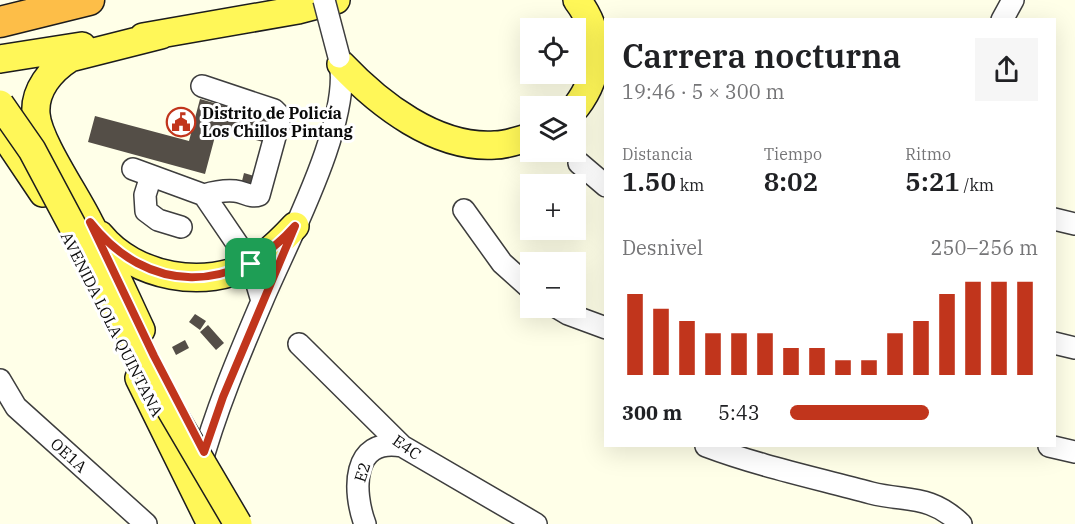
<!DOCTYPE html>
<html lang="es">
<meta charset="utf-8">
<style>
body{margin:0;font-family:"IBM Plex Serif",serif;background:#f6f6f6;color:#202124;height:100vh;display:flex;flex-direction:column;font-size:22px;white-space:nowrap}
*{box-sizing:border-box;margin:0}
p{font-size:20px;color:#757577}
.icon{flex:none;width:33px;height:33px;fill:none;stroke:currentColor;stroke-width:2;stroke-linecap:round;stroke-linejoin:round}
.map{position:relative;flex:1;overflow:hidden}
.sheet{position:absolute;left:604px;top:18px;width:452px;height:429px;display:flex;flex-direction:column;background:#fff;border-radius:0px;box-shadow:0 6px 24px #0002}
.sheet>*{flex:none}
.buttons{position:absolute;left:520px;top:18px;display:grid;gap:12px}
.buttons a{display:grid;place-items:center;width:66px;height:66px;border-radius:0px;background:#fff;box-shadow:0 6px 24px #0002;font-size:30px}
.pin{position:absolute;display:grid;place-items:center;width:51px;height:51px;color:#fff;margin:-26px;border-radius:12px;box-shadow:0 3px 9px #0006}
.round{display:grid;place-items:center;flex:none;width:63px;height:63px;border-radius:0px;background:#f6f6f6}
.head{display:flex;align-items:center;justify-content:space-between;height:102px;padding:0 18px}
h1{font-size:33px;font-weight:600;line-height:45px}
.stats{display:grid;grid-template-columns:repeat(3,1fr);gap:9px;height:102px;padding:6px 18px}
.stats div{display:grid;align-content:center}
.stats b{font-size:26px;font-weight:600}
.stats small{font-size:16px;font-weight:400}
.stats p{font-size:16px}
.chart{height:168px;padding:12px 18px}
.chart p{display:flex;justify-content:space-between}
.chart svg{width:100%;height:108px;margin-top:6px;stroke:#c1351c;stroke-width:6}
ul{padding:0 18px;list-style:none;font-size:20px}
li{display:grid;grid-template-columns:96px 72px 1fr;align-items:center;height:45px}
li i{height:15px;border-radius:8px;background:#c1351c}
.map>svg:first-child{display:block}
.building{fill:#544e47}
.lines{fill:none;stroke-linecap:round;stroke-linejoin:round}
.minor-casing{stroke:#3e3e3e;stroke-width:24}
.major-casing{stroke:#1c1c1c;stroke-width:30}
.highway-casing{stroke:#1c1c1c;stroke-width:33}
.minor{stroke:#fff;stroke-width:21}
.major{stroke:#fff758;stroke-width:27}
.highway{stroke:#fdbe48;stroke-width:30}
.minor-bridge-casing{stroke:#3e3e3e;stroke-width:24;stroke-linecap:butt}
.major-bridge-casing{stroke:#1c1c1c;stroke-width:30;stroke-linecap:butt}
.minor-bridge{stroke:#fff;stroke-width:21}
.major-bridge{stroke:#fff758;stroke-width:27}
.route-casing{stroke:#fff;stroke-width:12}
.route{stroke:#c1351c;stroke-width:8}
.labels{text-anchor:middle;stroke-width:6;stroke-linejoin:round;paint-order:stroke}
.poi-label{font-size:16px;font-weight:bold;fill:#0b0b0b;stroke:#fff;text-anchor:start}
.street-label{font-size:16px;fill:#0b0b0b;stroke:#fff}
</style>
<div class="map">
<svg width="1075" height="524" viewBox="0 0 1075 524">
<rect width="100%" height="100%" fill="#ffffe8"/>
<!-- building -->
<path class="building" d="M200,99L277,121L270,144L217,129L205,174L88,142L95,116L189,141Z
M244,173L261,178L258,190L241,185Z
M195,314L206,321L200,330L189,322Z
M208,325L224,343L216,350L200,332Z
M185,340L189,348L176,355L172,347Z"/>
<g class="lines">
<!-- minor casing -->
<g class="minor-casing">
<path id="minor" d="M1002,20L1013,0
M202,86L274,110L278,114L279,122L259,195C251,198 244,192 235,191C224,190 214,192 204,195L251,264L262,301
M579,163L606,186
M133,169L204,195
M151,176L145,195L146,211L158,220L181,227
M464,210L502,263L531,289
M1054,219L1075,224
M558,308L568,314L606,328
M1054,343L1075,348
M299,344L402,446L536,524
M0,380L16,407L146,524
M706,446C759,466 816,478 871,493C907,502 930,494 961,524
M1049,446L1075,452
M199,471C215,412 239,355 263,299C287,242 355,116 339,57
M365,524C353,492 351,437 402,446"/>
</g>
<!-- major casing -->
<g class="major-casing">
<path id="major" d="M143,37L298,10L336,0
M0,59L82,46
M341,64C379,104 436,149 495,145C507,145 519,140 531,137
M576,107C602,73 603,34 577,0
M0,133L8,141L43,193
M100,235C134,277 206,291 253,263C269,253 282,240 295,226
M141,330C124,294 108,257 89,222C76,195 38,141 36,114C34,90 51,70 70,58L161,35
M139,378L211,524"/>
</g>
<!-- highway casing -->
<g class="highway-casing">
<path id="highway" d="M0,22L89,0"/>
</g>
<!-- minor -->
<use href="#minor" class="minor"/>
<!-- major -->
<use href="#major" class="major"/>
<!-- highway -->
<use href="#highway" class="highway"/>
<!-- minor-bridge casing -->
<g class="minor-bridge-casing">
<path id="minor-bridge" d="M324,0L339,57"/>
</g>
<!-- major-bridge casing -->
<g class="major-bridge-casing">
<path id="major-bridge" d="M0,104L32,150L165,400L238,524"/>
</g>
<!-- minor-bridge -->
<use href="#minor-bridge" class="minor-bridge"/>
<!-- major-bridge -->
<use href="#major-bridge" class="major-bridge"/>
</g>
<g class="lines">
<!-- route casing -->
<g class="route-casing">
<path id="route" d="M90,222C147,295 234,295 295,226L223,397L204,452L154,356Z"/>
</g>
<!-- route -->
<use href="#route" class="route"/>
</g>
<!-- icons -->
<defs>
<g id="civic-ring" transform="scale(1.5)"><circle r="9.5" fill="#fff" stroke="#c1351c" stroke-width="1.5"/><path d="M-.6-6.5H3V-4.5H.6V-3L4-1V1h2V6H-6V1h2V-1L-.6-3ZM-1.2 2.5V6h2.4V2.5Z" fill="#c1351c"/></g>
</defs>
<g fill-rule="evenodd">
<use href="#civic-ring" x="181" y="122"/>
</g>
<g class="labels">
<!-- poi labels -->
<g class="poi-label">
<text x="202" y="119">Distrito de Policía<tspan x="202" dy="18">Los Chillos Pintang</tspan></text>
</g>
<!-- street labels -->
<g class="street-label">
<text transform="translate(112 324) rotate(63)" y="6">AVENIDA LOLA QUINTANA</text>
<text transform="translate(407 447) rotate(35)" y="6">E4C</text>
<text transform="translate(69 455) rotate(42)" y="6">OE1A</text>
<text transform="translate(362 472) rotate(-72)" y="6">E2</text>
</g>
</g>
</svg>
<div class="buttons">
<a><svg class="icon" aria-label="locate" viewBox="0 0 24 24"><circle cx="12" cy="12" r="6"/><path d="M12 2v4M12 18v4M2 12h4M18 12h4"/></svg></a>
<a><svg class="icon" aria-label="layers" viewBox="0 0 24 24"><path d="M12 4l9 5-9 5-9-5zM3 14l9 5 9-5"/></svg></a>
<a>+</a>
<a>−</a>
</div>
<div class="pin" style="left:251px;top:264px;background:#1e9e55"><svg class="icon" aria-label="arrive" viewBox="0 0 24 24"><path d="M6 21V4h12l-3 4 3 4H6"/></svg></div>
<section class="sheet">
<div class="head"><div><h1>Carrera nocturna</h1><p>19:46 · 5 × 300 m</p></div><a class="round"><svg class="icon" aria-label="share" viewBox="0 0 24 24"><path d="M12 15V3M7 8l5-5 5 5M5 13v7h14v-7"/></svg></a></div>
<div class="stats">
<div><p>Distancia</p><b>1.50<small> km</small></b></div>
<div><p>Tiempo</p><b>8:02</b></div>
<div><p>Ritmo</p><b>5:21<small> /km</small></b></div>
</div>
<div class="chart"><p><span>Desnivel</span>250–256 m</p>
<svg viewBox="0 0 160 44" preserveAspectRatio="none"><path d="M5 44V11M15 44V17M25 44V22M35 44V27M45 44V27M55 44V27M65 44V33M75 44V33M85 44V38M95 44V38M105 44V27M115 44V22M125 44V11M135 44V6M145 44V6M155 44V6"/></svg>
</div>
<ul>
<li><b>300 m</b>5:43<i style="width:56%"></i></li>
</ul>
</section>
</div>
